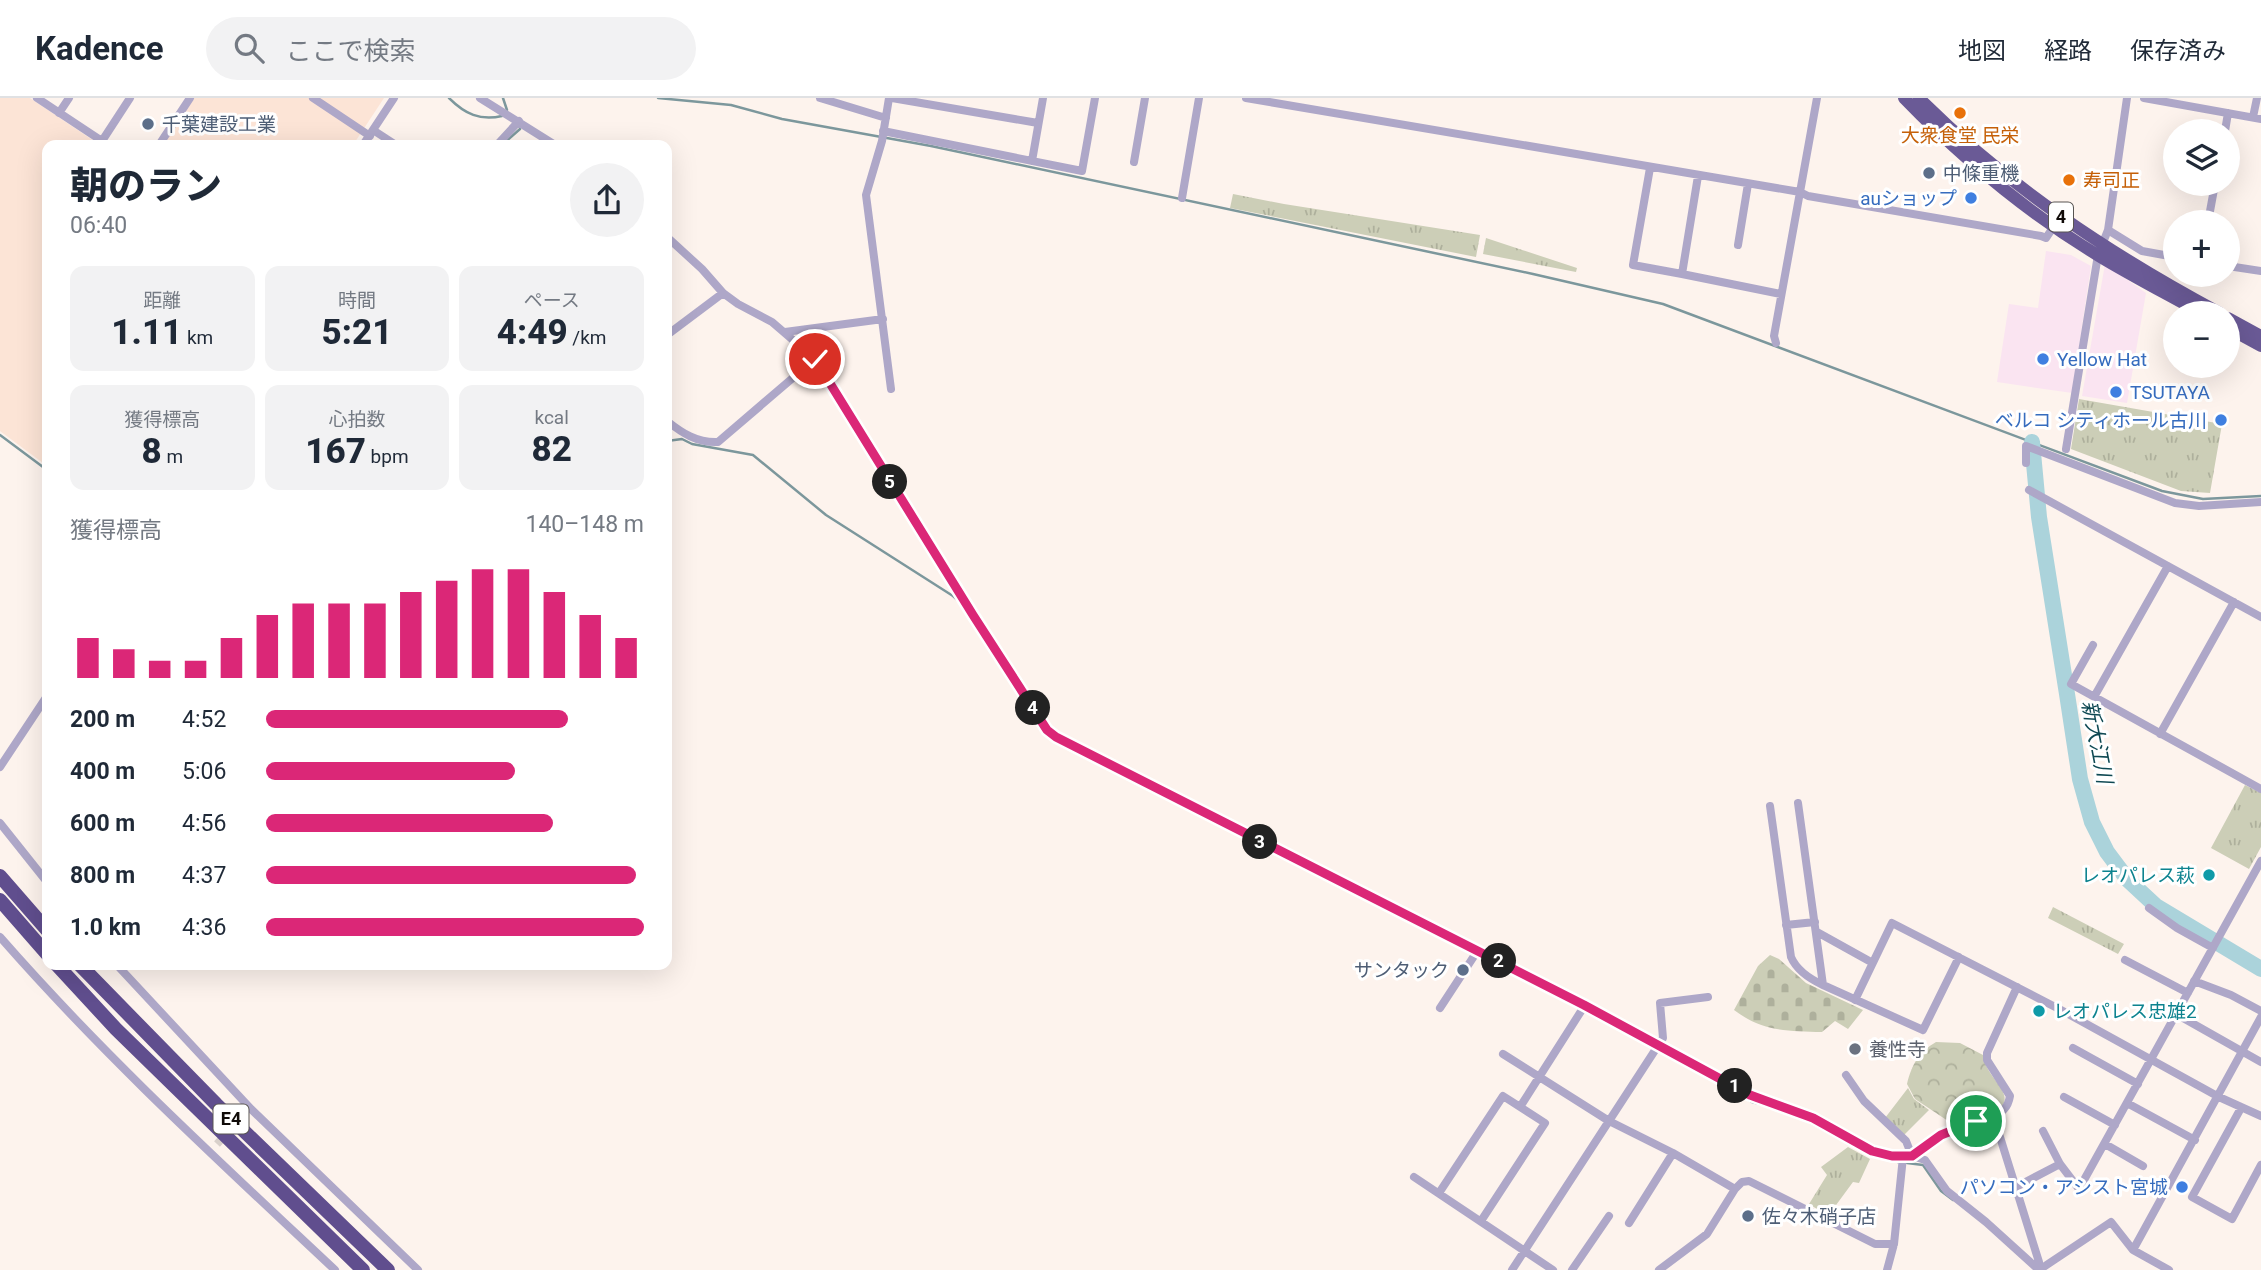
<!DOCTYPE html>
<html lang="ja">
<meta charset="utf-8">
<style>
body{margin:0;font-family:Roboto,"Noto Sans JP",sans-serif;background:#f2f2f3;color:#1f2937;height:100vh;display:flex;flex-direction:column;font-size:26px;white-space:nowrap}
*{box-sizing:border-box;margin:0}
p{font-size:23px;color:#747a83}
.icon{flex:none;width:38px;height:38px;fill:none;stroke:currentColor;stroke-width:2;stroke-linecap:round;stroke-linejoin:round}
.map{position:relative;flex:1;overflow:hidden}
.sheet{position:absolute;left:42px;top:42px;width:630px;height:830px;display:flex;flex-direction:column;background:#fff;border-radius:14px;box-shadow:0 7px 28px #0002}
.sheet>*{flex:none}
.controls{position:absolute;left:2163px;top:21px;display:grid;gap:14px}
.controls a{display:grid;place-items:center;width:77px;height:77px;border-radius:50%;background:#fff;box-shadow:0 7px 28px #0002;font-size:35px}
.pin{position:absolute;display:grid;place-items:center;width:60px;height:60px;color:#fff;margin:-30px;border:4px solid #fff;border-radius:50%;box-shadow:0 2px 7px #0007}
.km{position:absolute;width:35px;height:35px;margin:-18px;border-radius:50%;background:#222;color:#fff;font-size:19px;line-height:35px;text-align:center}
.round{display:grid;place-items:center;flex:none;width:74px;height:74px;border-radius:37px;background:#f2f2f3}
.overview{display:flex;align-items:center;justify-content:space-between;height:119px;padding:0 28px}
h1{font-size:38px;font-weight:800;line-height:52px}
.stats{display:grid;grid-template-columns:repeat(3,1fr);gap:10px;height:119px;padding:7px 28px}
.stats div{display:grid;align-content:center;border-radius:14px;background:#f2f2f3;text-align:center}
.stats b{font-size:35px;font-weight:800}
.stats small{font-size:19px;font-weight:400}
.stats p{font-size:19px}
.chart{height:196px;padding:14px 28px}
.chart p{display:flex;justify-content:space-between}
.chart svg{width:100%;height:126px;margin-top:7px;stroke:#db2777;stroke-width:6}
ul{padding:0 28px;list-style:none;font-size:23px}
li{display:grid;grid-template-columns:112px 84px 1fr;align-items:center;height:52px}
li i{height:18px;border-radius:9px;background:#db2777}
header{display:flex;align-items:center;gap:42px;box-sizing:border-box;height:98px;padding:0 35px;background:#fff;border-bottom:2px solid #e0e1e3}
header strong{font-size:33px}
nav{display:flex;gap:38px;margin-inline-start:auto;font-size:24px}
.search{width:490px;height:63px;background:#f2f2f3;display:flex;align-items:center;gap:18px;box-sizing:border-box;padding:0 24px;border-radius:38px;color:#747a83;font-size:26px}
.map>svg:first-child{display:block}
.commercial{fill:#fae4f1}
.built{fill:#fce4d6}
.grass{fill:url(#grass-tufts)}
.forest{fill:url(#forest-crowns)}
.cemetery{fill:url(#cemetery-stones)}
.lines{fill:none;stroke-linecap:round;stroke-linejoin:round}
.stream{stroke:#7c979c;stroke-width:2.5}
.river{stroke:#abd3db;stroke-width:16}
.minor-tunnel{stroke:#d9d0cb;stroke-width:8;stroke-dasharray:8 4;stroke-linecap:butt}
.minor{stroke:#aea7c8;stroke-width:8}
.trunk{stroke:#6a5a96;stroke-width:12}
.motorway{stroke:#604e8e;stroke-width:14}
.route-casing{stroke:#fff;stroke-width:14}
.route{stroke:#db2777;stroke-width:9}
.food-dot{fill:#e8710a;stroke:#fff;stroke-width:2.5}
.service-dot{fill:#5c6f8a;stroke:#fff;stroke-width:2.5}
.shop-dot{fill:#3f7fe0;stroke:#fff;stroke-width:2.5}
.culture-dot{fill:#0f9aa8;stroke:#fff;stroke-width:2.5}
.worship-dot{fill:#6b7280;stroke:#fff;stroke-width:2.5}
.labels{text-anchor:middle;stroke-width:6;stroke-linejoin:round;paint-order:stroke}
.shield{fill:#fff;stroke:#585452;stroke-width:2}
.shield-label{font-size:18px;font-weight:bold;fill:#100b08}
.service-label{font-size:19px;fill:#4e5e75;stroke:#fff;text-anchor:start}
.food-label{font-size:19px;fill:#c56008;stroke:#fff}
.shop-label{font-size:19px;fill:#366cbe;stroke:#fff;text-anchor:end}
.culture-label{font-size:19px;fill:#0d838f;stroke:#fff;text-anchor:end}
.worship-label{font-size:19px;fill:#5b616d;stroke:#fff;text-anchor:start}
.water-label{font-size:21px;font-style:italic;fill:#0f4953;stroke:#fff}
</style>
<header>
<strong>Kadence</strong>
<div class="search"><svg class="icon" aria-label="search" viewBox="0 0 24 24"><circle cx="10" cy="10" r="6"/><path d="M15 15l6 6"/></svg>ここで検索</div>
<nav><a>地図</a><a>経路</a><a>保存済み</a></nav>
</header>
<div class="map">
<svg width="2261" height="1172" viewBox="0 0 2261 1172">
<defs>
<pattern id="grass-tufts" width="24" height="20" patternUnits="userSpaceOnUse" patternTransform="scale(1.75)"><rect width="24" height="20" fill="#ccceb7"/><path d="M3 7l-1-3M5 7V3M7 7l1-3M15 17l-1-3M17 17v-4M19 17l1-3" fill="none" stroke="#aeb09c"/></pattern>
<pattern id="forest-crowns" width="20" height="18" patternUnits="userSpaceOnUse" patternTransform="scale(1.75)"><rect width="20" height="18" fill="#ccceb7"/><path d="M2 6a3 3 0 1 1 6 0M12 15a3 3 0 1 1 6 0" fill="none" stroke="#aeb09c"/></pattern>
<pattern id="cemetery-stones" width="16" height="16" patternUnits="userSpaceOnUse" patternTransform="scale(1.75)"><rect width="16" height="16" fill="#ccceb7"/><path d="M2 7V4a2 2 0 0 1 4 0v3zM10 15v-3a2 2 0 0 1 4 0v3z" fill="#aeb09c"/></pattern>
</defs>
<rect width="100%" height="100%" fill="#fdf3ed"/>
<!-- commercial -->
<path class="commercial" d="M2046,153L2071,157L2091,168L2072,295L1997,284L2009,206L2038,210Z
M2105,166L2146,195L2127,305L2082,298Z"/>
<!-- built -->
<path class="built" d="M0,0H30L100,47H47V368L0,333Z
M194,0H384L353,47H163Z"/>
<!-- grass -->
<path class="grass" d="M1233,96L1284,106L1480,137L1476,159L1230,110Z
M1486,140L1577,170L1576,174L1483,156Z
M2079,301L2222,326L2210,395L2181,393L2071,351Z
M2245,687L2261,695V749L2249,771L2211,750Z
M2053,809L2124,846L2118,856L2048,820Z
M1908,990L1914,1001L1929,1012L1903,1038L1885,1020Z
M1848,1049L1870,1061L1859,1085L1853,1084L1828,1118L1809,1106L1827,1077L1821,1069Z"/>
<!-- forest -->
<path class="forest" d="M1936,944L1960,945L1983,957C1984,962 1986,968 1989,973C1996,985 2017,1003 1995,1013C1982,1018 1970,1020 1957,1026L1951,1025L1915,1001L1907,986C1912,966 1919,954 1936,944Z"/>
<!-- cemetery -->
<path class="cemetery" d="M1770,857L1779,861L1806,885L1863,912L1848,931L1835,923L1822,934C1788,933 1763,934 1734,912L1758,868Z"/>
<g class="lines">
<!-- stream -->
<path class="stream" d="M449,0C465,16 480,23 502,18L507,12L503,0
M658,0L731,7L782,21L931,48L1533,176L1663,206L2162,393L2203,401L2261,398
M502,47L520,31
M0,337L47,372
M667,343L682,341L692,346L753,357L826,417L953,498L962,506
M1005,574L1041,631L1057,645L1305,770
M1315,775L1469,854
M1481,860L1575,907
M1591,915L1607,924
M1732,992L1752,1004L1771,1009
M1800,1019L1872,1058L1898,1064
M1907,1065L1923,1067L1941,1093L1953,1102"/>
<!-- river -->
<path class="river" d="M2032,344L2039,419L2067,596L2080,681L2092,724L2107,754L2128,782L2156,808L2261,871"/>
<!-- minor-tunnel -->
<path class="minor-tunnel" d="M217,1046L244,1017"/>
<!-- minor -->
<path class="minor" d="M37,0L108,47
M313,0L370,38
M480,0L555,47
M820,0L886,20
M889,0L882,43L866,97L891,291
M892,0L1038,25
M1246,0L1800,94L1808,98L2041,138L2046,140L2054,128
M2144,0L2261,21
M59,15L69,0
M2253,19L2257,0
M373,32L396,47
M883,33L1082,73L1095,0
M2225,33L2228,15
M102,43L130,0
M159,47L190,0
M363,47L394,0
M497,47L519,23
M1032,63L1043,0
M1134,64L1145,0
M1650,70L1633,167L1682,176L1698,78
M1182,100L1199,0
M2208,124L2215,86
M2108,132L2142,153L2175,159
M667,139L702,171L723,195L738,206L772,224L815,261L973,517L1047,632L1056,639L1585,907L1750,997L1813,1020L1872,1053L1892,1058H1912L1925,1062L1947,1093L1986,1124L2039,1172
M1738,147L1748,86
M2228,168L2261,173
M1682,176L1781,196
M785,234L883,221
M667,237L723,195
M1776,245L1774,238L1817,0
M667,323C682,335 697,345 718,344L815,261
M2066,351L2098,157L2108,132L2127,0
M2026,365V348L2175,405L2199,408L2261,404
M2029,392L2261,519
M2093,547L2071,586L2261,691
M2094,599L2168,468
M2160,636L2234,504
M0,669L47,598
M1798,705L1823,887L1923,932L1959,859
M1770,708L1791,859C1797,873 1810,881 1823,887
M0,725L47,784
M2149,810L2177,830L2213,850
M1786,827L1815,824
M1817,834L1871,864
M0,839C104,958 220,1064 335,1172
M2125,862L2188,895
M116,866L251,1011L418,1172
M2194,883L2231,897L2261,913
M2017,889L1987,955V962L2010,998C2008,1010 2002,1015 1991,1019L2000,1039L2039,1164V1172
M1855,902L1892,825L2061,912L2219,999L2261,1018
M1440,910L1478,852
M2176,916L2261,964
M2073,950L2138,986
M1503,956L1609,1023L1673,1055L1735,1091L1742,1084L1749,1083L1875,1146H1894
M1846,977L1864,1003L1906,1043L1912,1058L1941,1037L1991,1019
M2064,999L2115,1027
M2127,1005L2195,1042
M1520,1009L1585,907
M2241,1010L2192,1099L2232,1121L2261,1067
M2043,1033L2060,1066L2079,1091L2261,763
M2105,1046L2143,1068
M1414,1079L1553,1172
M2016,1089L2060,1066
M1439,1095L1503,998L1545,1025L1481,1123
M1629,1125L1673,1055
M2133,1152L2261,919
M1512,1172L1663,940L1660,905L1708,899
M1572,1172L1609,1118
M1659,1172L1707,1136L1735,1091
M1887,1172L1894,1146L1903,1059
M2039,1172L2111,1124L2133,1152L2169,1172"/>
<!-- trunk -->
<path class="trunk" d="M1904,0C1962,60 2028,115 2099,158C2132,178 2167,196 2201,215
M1919,0C2007,88 2110,156 2220,215
M2228,220L2261,238
M2228,230L2261,248"/>
<!-- motorway -->
<path class="motorway" d="M0,778L47,832
M0,802L47,856
M56,866L116,931L363,1172
M79,866L216,1006L388,1172"/>
</g>
<g class="lines">
<!-- route casing -->
<g class="route-casing">
<path id="route" d="M815,261L973,517L1047,632L1056,639L1584,907L1750,997L1813,1020L1872,1053L1892,1058H1912L1941,1037L1976,1023"/>
</g>
<!-- route -->
<use href="#route" class="route"/>
</g>
<!-- markers -->
<g class="food-dot">
<circle cx="1960" cy="15" r="7"/>
<circle cx="2069" cy="82" r="7"/>
</g>
<g class="service-dot">
<circle cx="148" cy="26" r="7"/>
<circle cx="1929" cy="75" r="7"/>
<circle cx="1463" cy="872" r="7"/>
<circle cx="1748" cy="1118" r="7"/>
</g>
<g class="shop-dot">
<circle cx="1971" cy="100" r="7"/>
<circle cx="2043" cy="261" r="7"/>
<circle cx="2116" cy="294" r="7"/>
<circle cx="2221" cy="322" r="7"/>
<circle cx="2182" cy="1089" r="7"/>
</g>
<g class="culture-dot">
<circle cx="2209" cy="777" r="7"/>
<circle cx="2039" cy="913" r="7"/>
</g>
<circle class="worship-dot" cx="1855" cy="951" r="7"/>
<g class="labels">
<!-- shield labels -->
<g class="shield">
<rect x="2049" y="104.5" width="24" height="29" rx="5"/>
<rect x="213.5" y="1006.5" width="35" height="29" rx="5"/>
</g>
<g class="shield-label">
<text x="2061" y="125">4</text>
<text x="231" y="1027">E4</text>
</g>
<!-- service labels -->
<g class="service-label">
<text x="162" y="33">千葉建設工業</text>
<text x="1943" y="82">中條重機</text>
<text x="1449" y="879" text-anchor="end">サンタック</text>
<text x="1762" y="1125">佐々木硝子店</text>
</g>
<!-- food labels -->
<g class="food-label">
<text x="1960" y="44">大衆食堂 民栄</text>
<text x="2083" y="89" text-anchor="start">寿司正</text>
</g>
<!-- shop labels -->
<g class="shop-label">
<text x="1957" y="107">auショップ</text>
<text x="2057" y="268" text-anchor="start">Yellow Hat</text>
<text x="2130" y="301" text-anchor="start">TSUTAYA</text>
<text x="2207" y="329">ベルコ シティホール古川</text>
<text x="2168" y="1096">パソコン・アシスト宮城</text>
</g>
<!-- culture labels -->
<g class="culture-label">
<text x="2195" y="784">レオパレス萩</text>
<text x="2053" y="920" text-anchor="start">レオパレス忠雄2</text>
</g>
<!-- worship labels -->
<g class="worship-label">
<text x="1869" y="958">養性寺</text>
</g>
<!-- water labels -->
<g class="water-label">
<text transform="translate(2097 644) rotate(79)" y="7">新大江川</text>
</g>
</g>
</svg>
<div class="controls">
<a><svg class="icon" aria-label="layers" viewBox="0 0 24 24"><path d="M12 4l9 5-9 5-9-5zM3 14l9 5 9-5"/></svg></a>
<a>+</a>
<a>−</a>
</div>
<div class="pin" style="left:1976px;top:1023px;background:#1e9e55"><svg class="icon" aria-label="arrive" viewBox="0 0 24 24"><path d="M6 21V4h12l-3 4 3 4H6"/></svg></div>
<div class="pin" style="left:815px;top:261px;background:#d93025"><svg class="icon" aria-label="check" viewBox="0 0 24 24"><path d="M5 12l5 5 9-10"/></svg></div>
<b class="km" style="left:1735px;top:988px">1</b>
<b class="km" style="left:1499px;top:863px">2</b>
<b class="km" style="left:1260px;top:744px">3</b>
<b class="km" style="left:1033px;top:610px">4</b>
<b class="km" style="left:890px;top:384px">5</b>
<section class="sheet">
<div class="overview"><div><h1>朝のラン</h1><p>06:40</p></div><a class="round"><svg class="icon" aria-label="share" viewBox="0 0 24 24"><path d="M12 15V3M7 8l5-5 5 5M5 13v7h14v-7"/></svg></a></div>
<div class="stats">
<div><p>距離</p><b>1.11<small> km</small></b></div>
<div><p>時間</p><b>5:21</b></div>
<div><p>ペース</p><b>4:49<small> /km</small></b></div>
</div>
<div class="stats">
<div><p>獲得標高</p><b>8<small> m</small></b></div>
<div><p>心拍数</p><b>167<small> bpm</small></b></div>
<div><p>kcal</p><b>82</b></div>
</div>
<div class="chart"><p><span>獲得標高</span>140–148 m</p>
<svg viewBox="0 0 160 44" preserveAspectRatio="none"><path d="M5 44V30M15 44V34M25 44V38M35 44V38M45 44V30M55 44V22M65 44V18M75 44V18M85 44V18M95 44V14M105 44V10M115 44V6M125 44V6M135 44V14M145 44V22M155 44V30"/></svg>
</div>
<ul>
<li><b>200 m</b>4:52<i style="width:80%"></i></li>
<li><b>400 m</b>5:06<i style="width:66%"></i></li>
<li><b>600 m</b>4:56<i style="width:76%"></i></li>
<li><b>800 m</b>4:37<i style="width:98%"></i></li>
<li><b>1.0 km</b>4:36<i style="width:100%"></i></li>
</ul>
</section>
</div>
